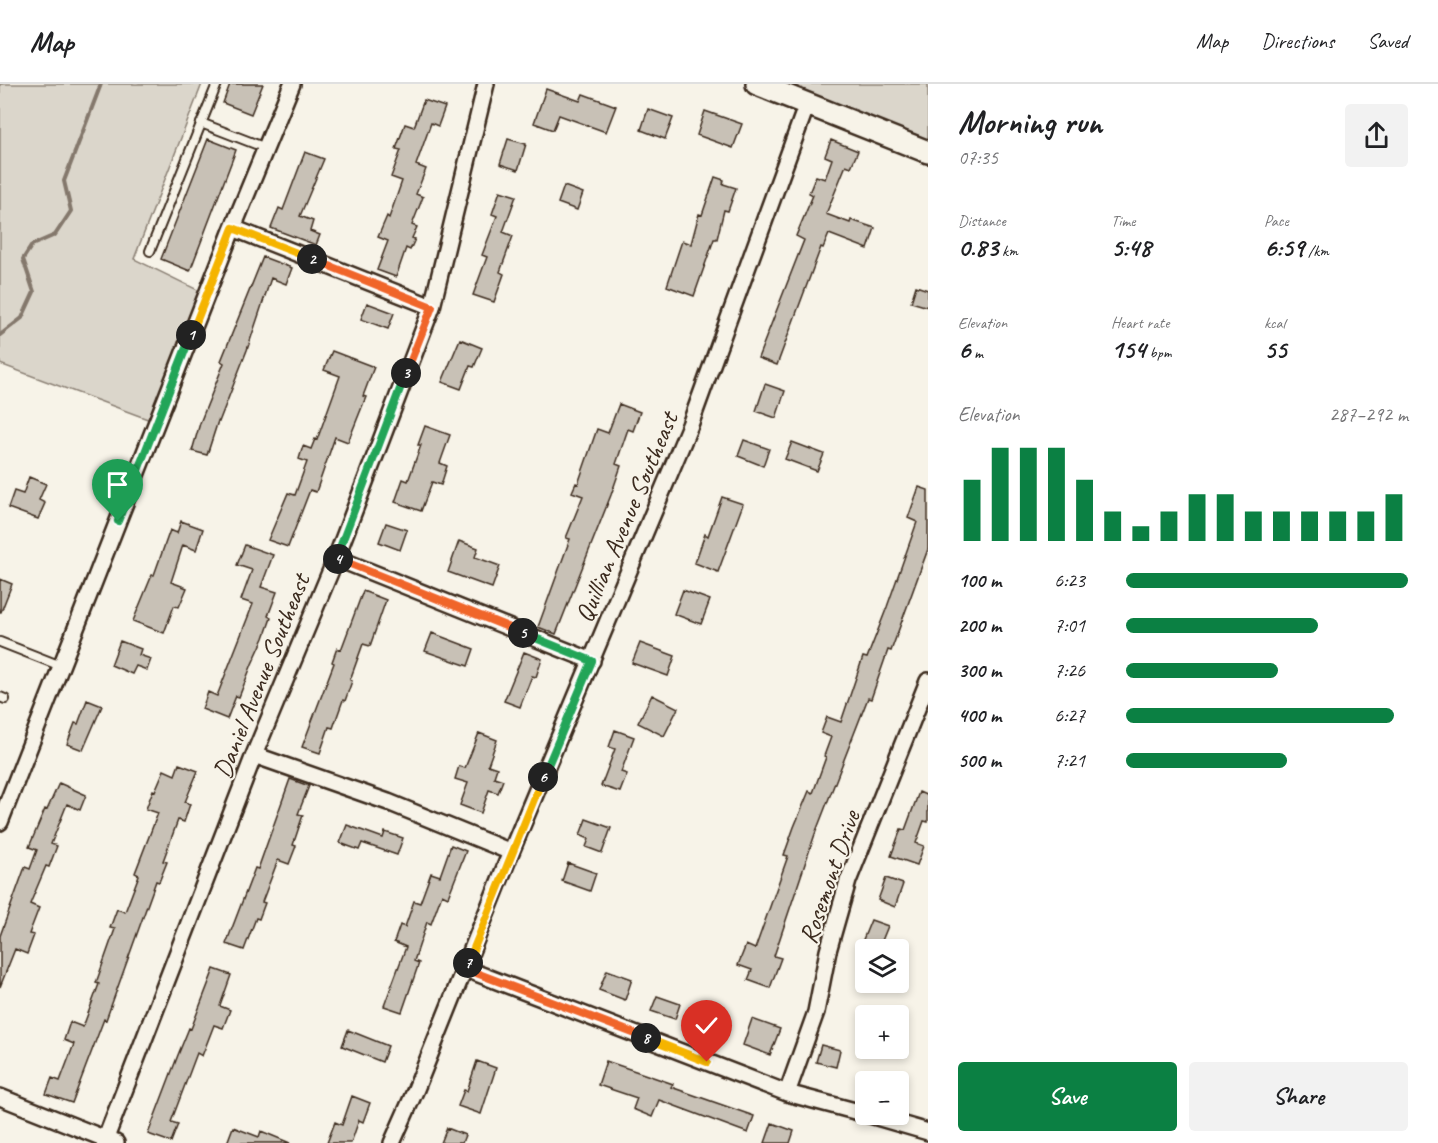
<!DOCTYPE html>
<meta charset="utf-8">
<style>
body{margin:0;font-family:Caveat,sans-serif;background:#f2f2f2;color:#202124;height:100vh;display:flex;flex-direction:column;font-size:22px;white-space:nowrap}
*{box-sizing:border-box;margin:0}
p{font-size:20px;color:#757577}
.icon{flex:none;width:33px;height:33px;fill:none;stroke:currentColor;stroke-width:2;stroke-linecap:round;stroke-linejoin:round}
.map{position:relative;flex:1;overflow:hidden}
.drawer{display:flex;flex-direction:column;background:#fff;width:510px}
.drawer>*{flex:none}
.buttons{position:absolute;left:855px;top:855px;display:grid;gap:12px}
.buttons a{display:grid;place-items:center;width:54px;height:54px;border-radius:6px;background:#fff;box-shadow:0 3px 9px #0003;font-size:30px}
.pin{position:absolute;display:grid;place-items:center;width:51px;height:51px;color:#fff;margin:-62px -26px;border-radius:50% 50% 50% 0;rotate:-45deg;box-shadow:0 0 6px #0007}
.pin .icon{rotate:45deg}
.km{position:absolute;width:30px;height:30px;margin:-15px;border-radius:50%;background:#222;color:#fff;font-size:16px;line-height:30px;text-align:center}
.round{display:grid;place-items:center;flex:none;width:63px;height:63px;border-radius:6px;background:#f2f2f2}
.summary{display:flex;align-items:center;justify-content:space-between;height:102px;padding:0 30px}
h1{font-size:33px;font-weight:800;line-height:45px}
.metrics{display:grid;grid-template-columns:repeat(3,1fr);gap:9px;height:102px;padding:6px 30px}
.metrics div{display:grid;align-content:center}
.metrics b{font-size:26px;font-weight:800}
.metrics small{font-size:16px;font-weight:400}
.metrics p{font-size:16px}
.chart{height:168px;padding:12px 30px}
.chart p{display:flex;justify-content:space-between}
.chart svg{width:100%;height:108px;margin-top:6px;stroke:#0b8043;stroke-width:6}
.button{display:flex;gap:12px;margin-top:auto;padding:12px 30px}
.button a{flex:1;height:69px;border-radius:6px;background:#0b8043;color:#fff;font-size:24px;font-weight:800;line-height:69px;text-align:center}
.button a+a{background:#f2f2f2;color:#202124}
ul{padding:0 30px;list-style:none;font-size:20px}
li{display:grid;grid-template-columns:96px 72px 1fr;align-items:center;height:45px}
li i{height:15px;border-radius:8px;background:#0b8043}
header{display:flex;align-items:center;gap:36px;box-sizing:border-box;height:84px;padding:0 30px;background:#fff;border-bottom:2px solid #e0e0e0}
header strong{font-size:28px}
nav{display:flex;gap:33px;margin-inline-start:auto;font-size:21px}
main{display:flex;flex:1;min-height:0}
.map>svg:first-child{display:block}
.green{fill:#dbd6cb;stroke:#8b8074;stroke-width:1.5}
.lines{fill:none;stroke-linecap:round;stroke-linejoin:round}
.stream{stroke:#84786c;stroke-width:4}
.building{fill:#c8c1b6;stroke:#3b2a1e;stroke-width:1.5}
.lane-casing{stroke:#3b2a1e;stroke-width:12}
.street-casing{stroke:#3b2a1e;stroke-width:20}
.secondary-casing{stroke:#3b2a1e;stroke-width:26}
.lane{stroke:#f7f3e8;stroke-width:8}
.street{stroke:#f7f3e8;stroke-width:15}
.secondary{stroke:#f7f3e8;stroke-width:21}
.split-1-casing{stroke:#fff;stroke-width:12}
.split-2-casing{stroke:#fff;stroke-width:12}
.split-3-casing{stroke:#fff;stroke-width:12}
.split-4-casing{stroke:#fff;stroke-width:12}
.split-5-casing{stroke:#fff;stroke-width:12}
.split-6-casing{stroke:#fff;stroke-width:12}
.split-7-casing{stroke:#fff;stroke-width:12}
.split-8-casing{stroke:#fff;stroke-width:12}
.split-9-casing{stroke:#fff;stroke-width:12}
.split-1{stroke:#22a559;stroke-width:8}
.split-2{stroke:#f5b400;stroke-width:8}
.split-3{stroke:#f0652b;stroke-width:8}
.split-4{stroke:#22a559;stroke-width:8}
.split-5{stroke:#f0652b;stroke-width:8}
.split-6{stroke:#22a559;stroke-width:8}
.split-7{stroke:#f5b400;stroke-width:8}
.split-8{stroke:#f0652b;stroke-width:8}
.split-9{stroke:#f5b400;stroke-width:8}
.labels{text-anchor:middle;stroke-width:4.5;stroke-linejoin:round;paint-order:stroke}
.street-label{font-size:26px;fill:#3b2a1e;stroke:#f7f3e8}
</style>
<header>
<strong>Map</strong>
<nav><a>Map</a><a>Directions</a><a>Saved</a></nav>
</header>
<main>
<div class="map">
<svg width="928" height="1059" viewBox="0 0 928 1059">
<rect width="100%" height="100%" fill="#f7f3e8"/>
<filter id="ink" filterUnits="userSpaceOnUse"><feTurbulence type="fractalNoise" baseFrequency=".0167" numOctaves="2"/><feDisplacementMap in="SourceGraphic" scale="12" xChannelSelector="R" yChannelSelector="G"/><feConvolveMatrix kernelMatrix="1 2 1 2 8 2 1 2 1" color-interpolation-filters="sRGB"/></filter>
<g filter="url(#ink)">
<!-- green -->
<path class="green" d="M0,0H202L134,175L206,210L153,337L0,280Z
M765,0H928V66Z"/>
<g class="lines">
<!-- stream -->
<path class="stream" d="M0,251L22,234L34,208L23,175L32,161L55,151L71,127L64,97L101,0"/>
</g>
<!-- building -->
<path class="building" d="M230,0H263L251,30L223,19Z
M546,5L580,17L583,10L616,22L606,48L559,31L553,46L534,39Z
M424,16L445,23L438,42L431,39L416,81L426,85L416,110L423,113L412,141L417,143L412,154L415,155L410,166L406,164L396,193L377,186L388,157L378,153L387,132L389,134L402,97L391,93L401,66L396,65L405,40L414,43Z
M648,25L673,34L665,55L641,46Z
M705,27L742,40L733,64L697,51Z
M208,55L236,66L190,187L161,175Z
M508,55L526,60L518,86L500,80Z
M831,56L858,67L851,83L846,81L826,130L850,139L851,136L875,144L868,165L829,150L823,164L821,163L777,281L758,274L804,156L796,152L813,111L809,109L816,92L825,95L832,75L825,72Z
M305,68L324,75L300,132L313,137L310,147L320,151L316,161L271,144L279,124L283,126Z
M715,93L724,96L723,100L736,104L728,127L724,126L717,155H714L694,212L667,202L682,157L691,160L699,130L702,131Z
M564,102L583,109L577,126L558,119Z
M500,107L516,112L503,148L513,152L500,188L504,190L494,218L473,211L487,173L482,171L497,132L492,130Z
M263,173L292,184L286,200L271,194L247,266L219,338L218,337L207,371L192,367L200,339L224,279L221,277Z
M916,202L928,206V223L911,218Z
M367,219L394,229L388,245L361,235Z
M460,255L482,264L474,283L470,282L461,305L442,298Z
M332,267L374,283L363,312L366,313L348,358L335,353L316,408L310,406L288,463L268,456L288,409L295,411L307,378L299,375L303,362L311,365L315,355L317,356L340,292L324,286Z
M765,300L785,307L776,334L756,327Z
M619,320L640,328L633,347L628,345L616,380L621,382L611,411L556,550L538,543L570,455L566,454L583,412L572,408L576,399L578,400L597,345L608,349Z
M425,342L450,351L440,379L447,382L441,401L432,398L421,427L395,418L403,395L408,397L421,361H418Z
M744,356L769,365L763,382L738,372Z
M792,358L824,370L817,387L785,375Z
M29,393L46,400L39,416L45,419L38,435L8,424L14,407L23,410Z
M919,403L928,406V465L891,567L888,566L871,615L868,614L815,750L774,872L781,874L770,904L748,896L752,886L738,881L746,861L755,865L788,772L784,771L794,743L809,707L813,709L826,673L824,672L831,653L821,649L827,633L841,638L863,573L867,574L887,523L917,438L908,434Z
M722,413L743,420L718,488L695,479L705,450L708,452Z
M181,437L203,445L196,466L183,461L171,498L187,504L179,523L174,522L164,549L133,537L152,491H154L170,446L177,449Z
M386,439L407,446L400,466L379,458Z
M459,457L478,464L475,473L500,482L492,504L448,488Z
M245,461L273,471L261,503L277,508L268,532L271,534L264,554L252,580L239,613L236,612L227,635L202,625L208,608L217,612L253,520L241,516L252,486L237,481Z
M0,495L12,500L1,528H0Z
M683,506L710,516L701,540L674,530Z
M363,507L386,516L370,562L363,560L350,596L352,597L345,617L343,616L333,644L329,643L320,669L302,663L334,579L332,578L337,564L341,566Z
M432,549L474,565L468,582L425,567Z
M120,557L141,565L139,571L151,575L147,586L136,582L132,590L111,581Z
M640,559L675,572L668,592L632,579Z
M524,568L542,575L536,593L532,592L520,623L504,617Z
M652,611L678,624L664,652L638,639Z
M87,616L102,622L83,666L67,660L75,639L78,640Z
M615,646L634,653L621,688L627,690L620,708L601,702L615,665L609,663Z
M479,649L497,656L488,681L497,684L494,693L503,696L498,709L489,706L481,729L460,721L468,699L455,695L459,682L465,684Z
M179,680L198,687L185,718L190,720L184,738L178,736L163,777L167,778L159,798L156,797L106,936L104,935L72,1019L46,1010L52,994L60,997L74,960L64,956L70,938L83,943L99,900L96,899L115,845L110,844L117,825L125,828L139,791L135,789L158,729L146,725L153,706L155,707L164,686L175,691Z
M290,695L309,702L298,730L303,731L293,761L296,762L289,780L278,776L262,818L265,819L259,835L256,834L244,866L226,860L255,784L258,785Z
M59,699L86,711L80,726L67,720L51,760L57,762L49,783L46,782L30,820L39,824L29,850L34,851L27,870L15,865L0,903V852L25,783L30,785L37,766L29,763L45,725L47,726Z
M919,708L928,712V738L924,737L916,759L924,762L917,781L891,772L901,745L905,746Z
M586,735L611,744L602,769L586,763L589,755L580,751Z
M347,741L383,754L385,748L403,754L397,771L362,759L359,766L340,759Z
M451,761L466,767L448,813L442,810L431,840L427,838L414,877L419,879L402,928L384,922L406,863L394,858L400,841L405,843L414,817L420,819L431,789L440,792Z
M568,779L596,789L590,807L562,797Z
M886,794L903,800L895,823L878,816Z
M871,836L888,842L879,864L862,858Z
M214,885L231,891L220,922L230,926L223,944L214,941L202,972L197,969L171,1038L178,1040L171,1058L148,1050L178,971L189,944L191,945Z
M607,886L632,895L625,916L599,906Z
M657,912L680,920L675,935L651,927Z
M700,928L728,938L722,953L695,943Z
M752,935L780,945L770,971L743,961Z
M348,946L388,962L382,978L342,962Z
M821,961L840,966L836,983L816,978Z
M477,977L496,984L481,1030L458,1022L464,1006L467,1007Z
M606,977L650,992L673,1000L671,1003L754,1032L748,1049L659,1016L652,1033L633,1025L637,1014L598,1001Z
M352,1012L370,1019L363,1038L359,1036L351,1059H327L335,1038L342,1041Z
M772,1039L794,1047L790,1059H765Z
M233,1043L259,1053L261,1047L290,1059H227Z
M447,1044L465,1051L462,1059H441Z"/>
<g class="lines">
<!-- lane casing -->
<g class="lane-casing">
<path id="lane" d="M201,39L266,64
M150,167L217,0
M0,558L61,582
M0,613L5,615"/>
</g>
<!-- street casing -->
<g class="street-casing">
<path id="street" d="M233,144L432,223
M336,474L592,577
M254,671L388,718L511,768
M0,738L232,146L292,0
M466,885L787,1009L866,1030
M787,1009L816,928L828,867L848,797L928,597
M0,1013L116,1059
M866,1030L928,1048
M104,1059L254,671L336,474L432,223L486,0
M392,1059L416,1005L511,768L690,341L807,20"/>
</g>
<!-- secondary casing -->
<g class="secondary-casing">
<path id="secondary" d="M757,0L928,68"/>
</g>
<!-- lane -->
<use href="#lane" class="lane"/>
<!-- street -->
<use href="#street" class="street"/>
<!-- secondary -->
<use href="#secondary" class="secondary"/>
</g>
</g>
<g class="lines" filter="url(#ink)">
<!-- split-1 casing -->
<g class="split-1-casing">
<path id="split-1" d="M118,437L191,251"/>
</g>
<!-- split-2 casing -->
<g class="split-2-casing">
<path id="split-2" d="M191,251L233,144L312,175"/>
</g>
<!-- split-3 casing -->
<g class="split-3-casing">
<path id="split-3" d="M312,175L432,223L406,289"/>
</g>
<!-- split-4 casing -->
<g class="split-4-casing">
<path id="split-4" d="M338,475L336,474L406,289"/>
</g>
<!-- split-5 casing -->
<g class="split-5-casing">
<path id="split-5" d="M338,475L523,549"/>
</g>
<!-- split-6 casing -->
<g class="split-6-casing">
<path id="split-6" d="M523,549L592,577L543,693"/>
</g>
<!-- split-7 casing -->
<g class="split-7-casing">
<path id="split-7" d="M468,879L543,693"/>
</g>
<!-- split-8 casing -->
<g class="split-8-casing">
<path id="split-8" d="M468,879L466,885L646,954"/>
</g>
<!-- split-9 casing -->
<g class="split-9-casing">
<path id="split-9" d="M646,954L707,978"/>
</g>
<!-- split-1 -->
<use href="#split-1" class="split-1"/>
<!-- split-2 -->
<use href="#split-2" class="split-2"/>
<!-- split-3 -->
<use href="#split-3" class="split-3"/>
<!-- split-4 -->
<use href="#split-4" class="split-4"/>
<!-- split-5 -->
<use href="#split-5" class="split-5"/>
<!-- split-6 -->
<use href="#split-6" class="split-6"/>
<!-- split-7 -->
<use href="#split-7" class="split-7"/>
<!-- split-8 -->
<use href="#split-8" class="split-8"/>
<!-- split-9 -->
<use href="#split-9" class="split-9"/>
</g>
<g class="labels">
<!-- street labels -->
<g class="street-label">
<text transform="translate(626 433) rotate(-67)" y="9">Quillian Avenue Southeast</text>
<text transform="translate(261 592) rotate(-68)" y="9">Daniel Avenue Southeast</text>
<text transform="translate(829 793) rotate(-71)" y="9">Rosemont Drive</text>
</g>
</g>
</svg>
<div class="buttons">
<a><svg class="icon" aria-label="layers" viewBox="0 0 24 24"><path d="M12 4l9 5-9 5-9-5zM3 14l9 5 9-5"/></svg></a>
<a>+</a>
<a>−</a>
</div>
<div class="pin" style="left:118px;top:437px;background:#1e9e55"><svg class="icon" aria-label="arrive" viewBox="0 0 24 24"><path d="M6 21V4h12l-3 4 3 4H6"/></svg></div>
<div class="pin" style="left:707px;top:978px;background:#d93025"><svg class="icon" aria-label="check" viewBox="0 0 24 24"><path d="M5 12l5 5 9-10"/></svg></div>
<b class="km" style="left:191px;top:251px">1</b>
<b class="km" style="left:312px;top:175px">2</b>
<b class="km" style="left:406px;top:289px">3</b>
<b class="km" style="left:338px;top:475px">4</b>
<b class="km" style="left:523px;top:549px">5</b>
<b class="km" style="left:543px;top:693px">6</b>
<b class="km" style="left:468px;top:879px">7</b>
<b class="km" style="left:646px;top:954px">8</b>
</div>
<section class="drawer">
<div class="summary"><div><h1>Morning run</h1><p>07:35</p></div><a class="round"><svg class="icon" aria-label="share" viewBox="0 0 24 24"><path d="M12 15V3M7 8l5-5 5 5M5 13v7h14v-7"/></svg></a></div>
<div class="metrics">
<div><p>Distance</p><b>0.83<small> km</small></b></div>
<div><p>Time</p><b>5:48</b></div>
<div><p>Pace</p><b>6:59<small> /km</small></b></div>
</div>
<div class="metrics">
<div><p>Elevation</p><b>6<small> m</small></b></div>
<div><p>Heart rate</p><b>154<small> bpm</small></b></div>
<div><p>kcal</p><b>55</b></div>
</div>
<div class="chart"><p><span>Elevation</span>287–292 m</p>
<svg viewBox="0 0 160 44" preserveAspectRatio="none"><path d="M5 44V19M15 44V6M25 44V6M35 44V6M45 44V19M55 44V32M65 44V38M75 44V32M85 44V25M95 44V25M105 44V32M115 44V32M125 44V32M135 44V32M145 44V32M155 44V25"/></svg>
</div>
<ul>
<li><b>100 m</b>6:23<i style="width:100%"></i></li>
<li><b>200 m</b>7:01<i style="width:68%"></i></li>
<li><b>300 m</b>7:26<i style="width:54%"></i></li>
<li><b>400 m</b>6:27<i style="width:95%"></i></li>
<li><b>500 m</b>7:21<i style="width:57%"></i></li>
</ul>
<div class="button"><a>Save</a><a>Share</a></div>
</section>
</main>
